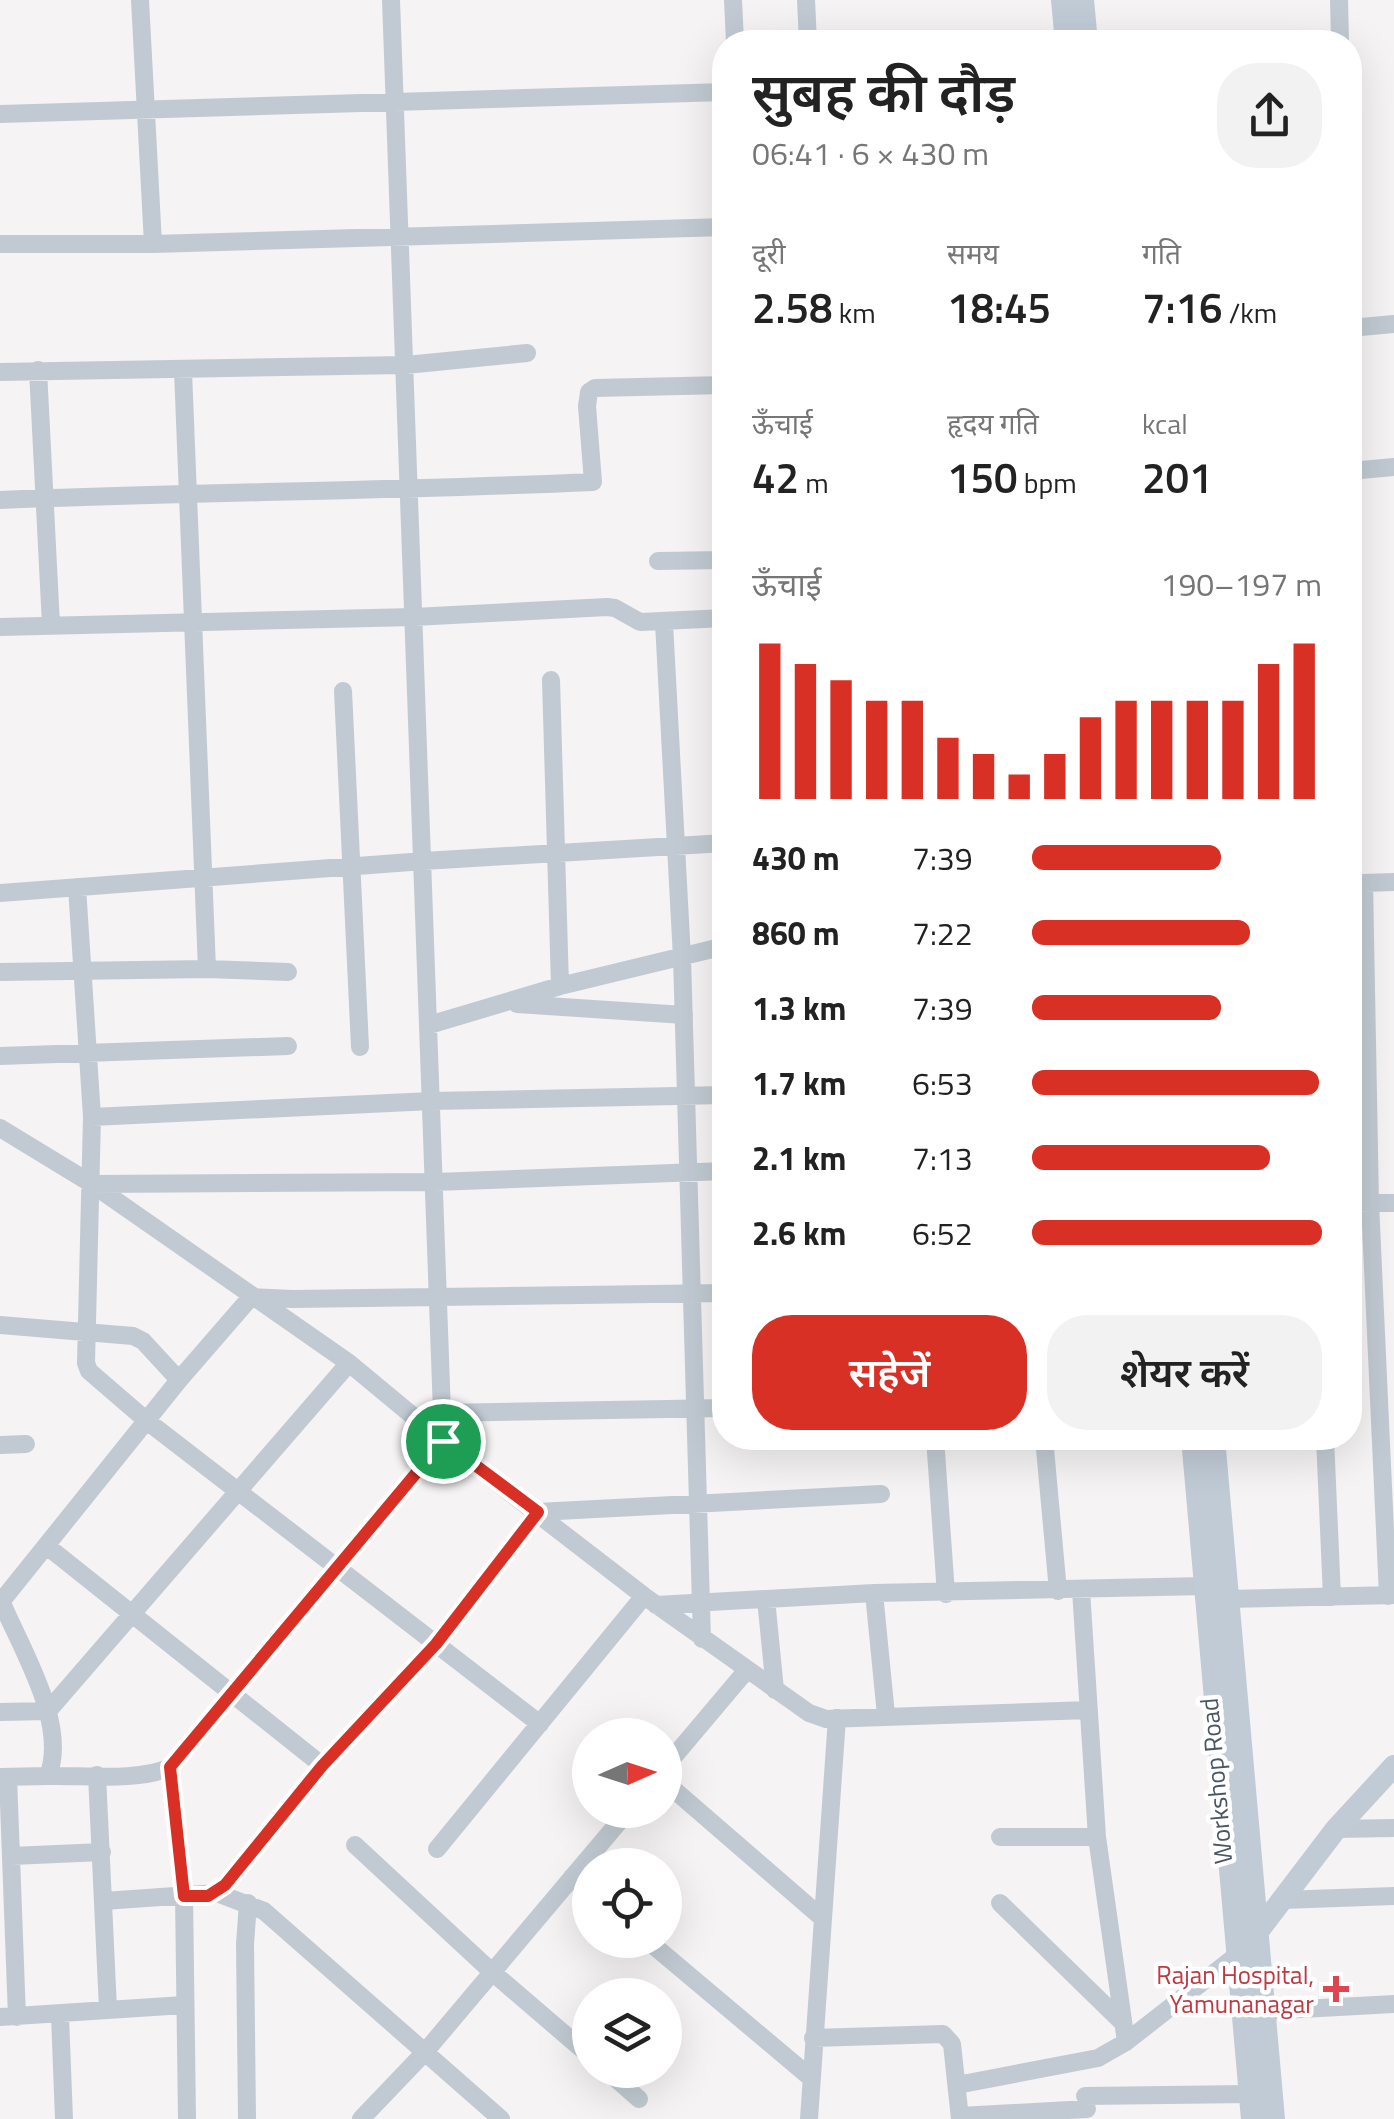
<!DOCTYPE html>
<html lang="hi">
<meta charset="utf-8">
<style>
body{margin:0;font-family:"Titillium Web","Noto Sans Devanagari",sans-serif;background:#f2f2f2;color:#222;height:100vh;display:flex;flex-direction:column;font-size:38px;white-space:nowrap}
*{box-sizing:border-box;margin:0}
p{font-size:32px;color:#767676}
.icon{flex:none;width:55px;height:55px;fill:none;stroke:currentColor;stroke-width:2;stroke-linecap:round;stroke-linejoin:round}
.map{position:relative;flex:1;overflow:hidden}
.drawer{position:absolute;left:712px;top:30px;width:650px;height:1420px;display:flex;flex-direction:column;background:#fff;border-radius:40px;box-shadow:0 10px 40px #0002}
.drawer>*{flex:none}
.needle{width:65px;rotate:87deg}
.tools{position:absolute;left:572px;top:1718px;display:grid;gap:20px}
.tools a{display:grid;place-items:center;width:110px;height:110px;border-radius:50%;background:#fff;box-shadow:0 10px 40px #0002;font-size:50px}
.pin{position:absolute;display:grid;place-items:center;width:85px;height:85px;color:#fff;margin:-42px;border:5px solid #fff;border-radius:50%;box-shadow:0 2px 10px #0007}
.round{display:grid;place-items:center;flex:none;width:105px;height:105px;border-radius:40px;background:#f2f2f2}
.headline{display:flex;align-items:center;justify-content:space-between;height:170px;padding:0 40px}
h1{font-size:55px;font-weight:600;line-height:75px}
.figures{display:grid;grid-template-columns:repeat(3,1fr);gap:15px;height:170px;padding:10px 40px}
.figures div{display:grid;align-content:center}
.figures b{font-size:42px;font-weight:600}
.figures small{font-size:28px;font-weight:400}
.figures p{font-size:28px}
.chart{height:280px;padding:20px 40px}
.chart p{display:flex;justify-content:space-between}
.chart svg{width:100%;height:180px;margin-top:10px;stroke:#d93025;stroke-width:6}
.button{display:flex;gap:20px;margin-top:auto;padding:20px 40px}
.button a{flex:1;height:115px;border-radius:40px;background:#d93025;color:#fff;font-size:40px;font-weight:600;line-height:115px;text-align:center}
.button a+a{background:#f2f2f2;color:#222}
ul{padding:0 40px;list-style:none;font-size:32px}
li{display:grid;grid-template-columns:160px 120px 1fr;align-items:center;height:75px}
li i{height:25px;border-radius:12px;background:#d93025}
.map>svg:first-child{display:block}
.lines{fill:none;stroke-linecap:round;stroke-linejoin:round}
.minor{stroke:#c1cad2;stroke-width:18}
.secondary{stroke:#c1cbd6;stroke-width:22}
.route-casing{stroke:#fff;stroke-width:20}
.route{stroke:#d93025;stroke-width:12}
.health-dot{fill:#e0444e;stroke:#fff;stroke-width:4}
.labels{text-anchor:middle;stroke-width:9;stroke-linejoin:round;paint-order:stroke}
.street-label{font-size:25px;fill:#4a5661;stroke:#fff}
.health-label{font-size:25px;fill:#be3a42;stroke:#fff;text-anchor:end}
</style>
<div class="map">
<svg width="1394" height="2119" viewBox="0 0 1394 2119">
<rect width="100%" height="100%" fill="#f5f3f3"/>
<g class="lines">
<!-- minor -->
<path class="minor" d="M140,0L153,244
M733,0L735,42
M806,0L808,42
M1339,0L1340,42
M0,114L725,92
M0,244H153L725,227
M1350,328L1394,324
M38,370L51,625
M183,371L207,969
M0,372L406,365L527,353
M1350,471L1394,467
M0,500C198,492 395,491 593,482L587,406L589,392L595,388L725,385
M658,561L725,560
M664,623L682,958L702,1639
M0,627L414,617L607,607L615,608L640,622L725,618
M551,680L560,986
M343,691L360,1047
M77,887L92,1117L86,1363L89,1371L147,1421L540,1724
M0,893L424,861L725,843
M0,972L207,969L288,972
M517,1004L684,1015
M429,1025L560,986L725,946
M0,1056L288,1046
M92,1117L432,1101L725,1095
M0,1128L92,1184L349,1363L443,1441L644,1596L809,1713L826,1719L1089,1710
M93,1184L435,1182L725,1171
M1350,1202L1394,1203
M0,1325L133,1336L143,1341L179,1380
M441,1413L725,1408
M935,1438L946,1594
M1044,1438L1058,1591
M1325,1438L1332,1597
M0,1445L26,1444
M48,1547L323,1766
M1081,1590L1097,1837L1126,2042
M874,1593L886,1715
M1388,1596L1370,1203L1364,883L1394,882
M766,1599L775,1690
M1228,1599L1394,1595
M0,1603L179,1380L251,1297L293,1299L725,1293
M656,1605L874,1593L1205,1586
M0,1712L48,1711L349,1363
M170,1767L443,1441L391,0
M665,1767L746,1671
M97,1775L108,2009
M48,1776C83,1775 139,1782 170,1767L184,1896L187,2119
M0,1777L48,1776C68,1725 23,1652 2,1603
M8,1777L17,2017
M665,1782L821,1917
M1336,1829L1394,1828
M1000,1837H1097
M355,1845L492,1972L590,2056
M437,1849L644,1596
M12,1856L102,1852
M572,1877L590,1892
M217,1893L323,1766L435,1644L538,1512L881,1494
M1282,1900L1394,1896
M104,1901L217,1893L264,1911L501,2119
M1000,1903L1121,2021
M647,1940L811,2078
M1264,2011L1394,2004
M60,2016L64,2119
M0,2017L184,2005
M813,2038L943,2034L952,2044L960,2119
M606,2070L639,2099
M957,2085L1098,2058L1126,2042L1237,1955
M1085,2096L1249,2094
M960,2116L1087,2109
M247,2119L245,1944L248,1903
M361,2119L425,2052L629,1810
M809,2119L837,1718"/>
<!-- secondary -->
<path class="secondary" d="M1062,0L1066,42
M1083,0L1087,42
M1192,1438L1252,2119
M1214,1438L1274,2119
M1253,1938L1336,1829L1394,1766"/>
</g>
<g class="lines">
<!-- route casing -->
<g class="route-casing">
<path id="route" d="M443,1441L538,1512L436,1644L322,1766L225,1885L208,1896H184L170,1767Z"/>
</g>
<!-- route -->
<use href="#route" class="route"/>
</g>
<!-- markers -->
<path class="health-dot" d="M1331 1974h10v10h10v10h-10v10h-10v-10h-10v-10h10z"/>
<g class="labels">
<!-- street labels -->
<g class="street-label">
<text transform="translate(1216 1781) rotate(-95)" y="9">Workshop Road</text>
</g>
<!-- health labels -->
<g class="health-label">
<text x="1314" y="1984">Rajan Hospital,<tspan x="1314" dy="29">Yamunanagar</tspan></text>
</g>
</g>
</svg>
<div class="tools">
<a><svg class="needle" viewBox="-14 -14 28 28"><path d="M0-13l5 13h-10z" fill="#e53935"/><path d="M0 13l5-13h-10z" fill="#767676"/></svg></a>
<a><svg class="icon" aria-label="locate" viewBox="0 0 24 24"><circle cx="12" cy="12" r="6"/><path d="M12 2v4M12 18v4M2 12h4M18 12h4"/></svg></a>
<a><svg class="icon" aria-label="layers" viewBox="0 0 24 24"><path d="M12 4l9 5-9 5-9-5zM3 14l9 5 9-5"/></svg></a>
</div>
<div class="pin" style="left:443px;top:1441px;background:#1e9e55"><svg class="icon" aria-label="arrive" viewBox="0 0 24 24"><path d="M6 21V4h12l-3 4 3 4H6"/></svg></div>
<section class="drawer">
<div class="headline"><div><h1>सुबह की दौड़</h1><p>06:41 · 6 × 430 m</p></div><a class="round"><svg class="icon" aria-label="share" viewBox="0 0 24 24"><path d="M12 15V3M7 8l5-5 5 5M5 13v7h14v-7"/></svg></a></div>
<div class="figures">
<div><p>दूरी</p><b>2.58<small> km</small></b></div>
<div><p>समय</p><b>18:45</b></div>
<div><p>गति</p><b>7:16<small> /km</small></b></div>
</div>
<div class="figures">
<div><p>ऊँचाई</p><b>42<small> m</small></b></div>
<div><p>हृदय गति</p><b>150<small> bpm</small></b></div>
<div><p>kcal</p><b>201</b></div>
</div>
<div class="chart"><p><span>ऊँचाई</span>190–197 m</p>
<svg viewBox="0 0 160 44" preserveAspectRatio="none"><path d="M5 44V6M15 44V11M25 44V15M35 44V20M45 44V20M55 44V29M65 44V33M75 44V38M85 44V33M95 44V24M105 44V20M115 44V20M125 44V20M135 44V20M145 44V11M155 44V6"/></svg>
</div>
<ul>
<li><b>430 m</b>7:39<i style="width:65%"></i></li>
<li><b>860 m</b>7:22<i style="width:75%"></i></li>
<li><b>1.3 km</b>7:39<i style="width:65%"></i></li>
<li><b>1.7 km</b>6:53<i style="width:99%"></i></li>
<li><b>2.1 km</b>7:13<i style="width:82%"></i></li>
<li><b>2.6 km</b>6:52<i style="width:100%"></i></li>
</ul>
<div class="button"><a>सहेजें</a><a>शेयर करें</a></div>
</section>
</div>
